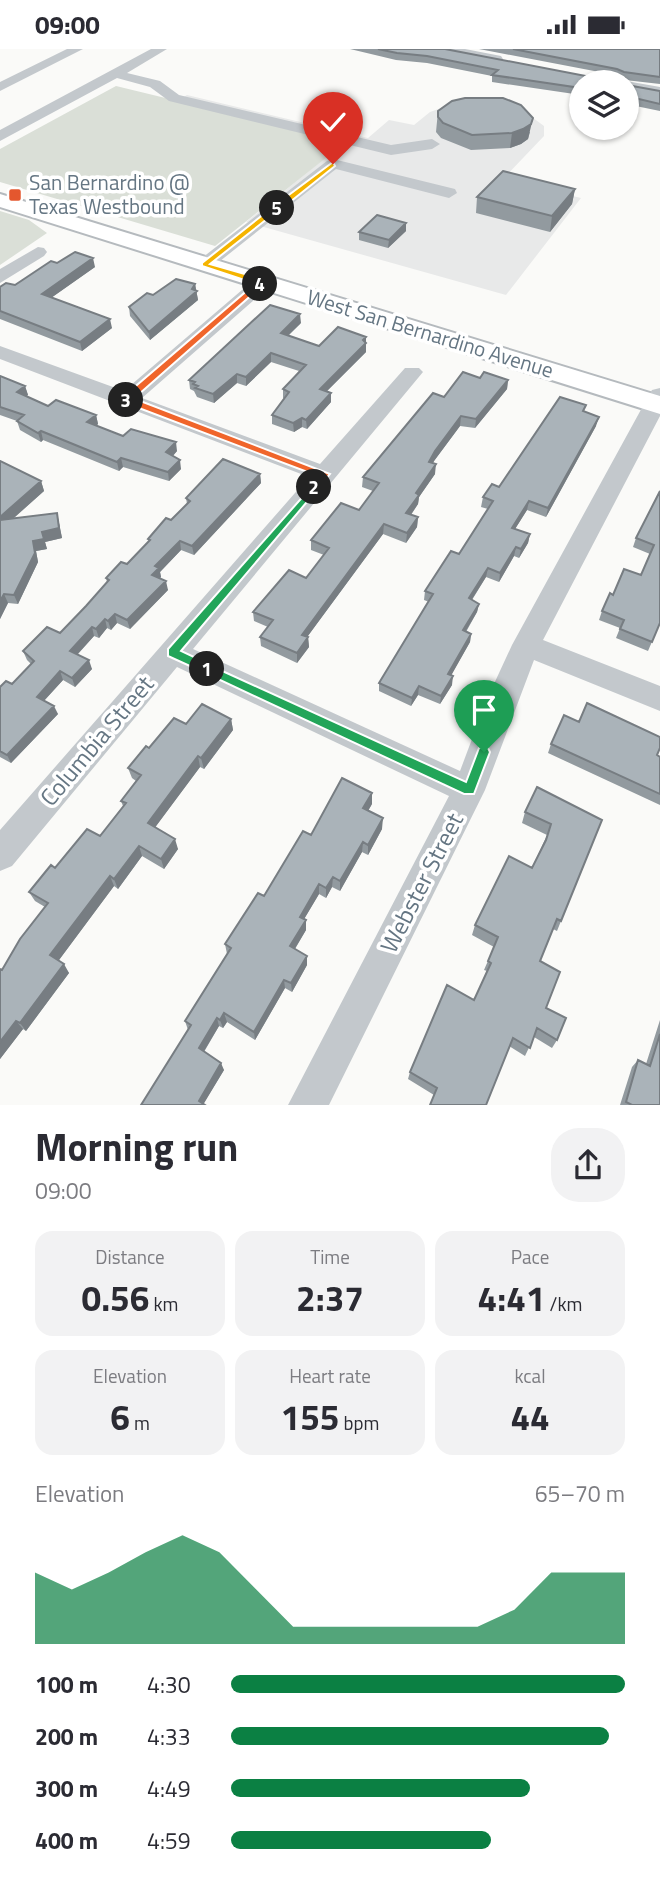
<!DOCTYPE html>
<meta charset="utf-8">
<style>
body{margin:0;font-family:"Titillium Web",sans-serif;background:#f2f2f3;color:#2b2b33;height:100vh;display:flex;flex-direction:column;font-size:26px;white-space:nowrap}
*{box-sizing:border-box;margin:0}
p{font-size:23px;color:#7c7c81}
.icon{flex:none;width:38px;height:38px;fill:none;stroke:currentColor;stroke-width:2;stroke-linecap:round;stroke-linejoin:round}
.map{position:relative;height:1056px;overflow:hidden}
.side{display:flex;flex-direction:column;background:#fff;flex:1}
.side>*{flex:none}
.tools{position:absolute;left:569px;top:21px;display:grid;gap:14px}
.tools a{display:grid;place-items:center;width:70px;height:70px;border-radius:50%;background:#fff;box-shadow:0 2px 5px #0004;font-size:35px}
.pin{position:absolute;display:grid;place-items:center;width:60px;height:60px;color:#fff;margin:-72px -30px;border-radius:50% 50% 50% 0;rotate:-45deg;box-shadow:0 0 7px #0007}
.pin .icon{rotate:45deg}
.km{position:absolute;width:35px;height:35px;margin:-18px;border-radius:50%;background:#222;color:#fff;font-size:19px;line-height:35px;text-align:center}
.round{display:grid;place-items:center;flex:none;width:74px;height:74px;border-radius:28px;background:#f2f2f3}
.headline{display:flex;align-items:center;justify-content:space-between;height:119px;padding:0 35px}
h1{font-size:38px;font-weight:700;line-height:52px}
.stats{display:grid;grid-template-columns:repeat(3,1fr);gap:10px;height:119px;padding:7px 35px}
.stats div{display:grid;align-content:center;border-radius:18px;background:#f2f2f3;text-align:center}
.stats b{font-size:35px;font-weight:700}
.stats small{font-size:19px;font-weight:400}
.stats p{font-size:19px}
.chart{height:196px;padding:14px 35px}
.chart p{display:flex;justify-content:space-between}
.chart svg{width:100%;height:126px;margin-top:7px;fill:#0b8043;opacity:.7}
ul{padding:0 35px;list-style:none;font-size:23px}
li{display:grid;grid-template-columns:112px 84px 1fr;align-items:center;height:52px}
li i{height:18px;border-radius:9px;background:#0b8043}
.status{display:flex;justify-content:space-between;align-items:center;height:49px;padding:0 35px;background:#fff;direction:ltr}
.status svg{height:19px;fill:currentColor}
.map>svg:first-child{display:block}
.built{fill:#e8e9e9}
.green{fill:#dadfd7}
.lines{fill:none;stroke-linecap:round;stroke-linejoin:round}
.major-casing{stroke:#b5babe;stroke-width:4}
.minor{fill:#c3c8cc;fill-rule:evenodd}
.major{fill:#fff;fill-rule:evenodd}
.wall{fill:#929a9f}
.shaded-wall{fill:#777d82}
.building{fill:#aab3b9;stroke:#777d82;stroke-width:2}
.split-1{fill:#22a559;stroke:#fff;stroke-width:2}
.split-2{fill:#22a559;stroke:#fff;stroke-width:2}
.split-3{fill:#f0652b;stroke:#fff;stroke-width:2}
.split-4{fill:#f0652b;stroke:#fff;stroke-width:2}
.split-5{fill:#f5b400;stroke:#fff;stroke-width:2}
.split-6{fill:#f5b400;stroke:#fff;stroke-width:2}
.poi-dot{fill:#e4572e;stroke:#fff;stroke-width:2.5}
.labels{text-anchor:middle;stroke-width:7;stroke-linejoin:round;paint-order:stroke}
.far-poi-label{font-size:21px;fill:#657683;stroke:#fff;text-anchor:start}
.far-street-label{font-size:21px;fill:#657683;stroke:#fff}
.street-label{font-size:24px;fill:#657683;stroke:#fff}
</style>
<div class="status"><b>09:00</b><svg viewBox="0 0 49 12"><path d="M0 12V9h3v3zM5 12V6h3v6zM10 12V3h3v9zM15 12V0h3v12zM26 1h20v11H26zM47 4h2v5h-2z"/></svg></div>
<div class="map">
<svg width="660" height="1056" viewBox="0 0 660 1056">
<rect width="100%" height="100%" fill="#fafaf8"/>
<!-- built -->
<path class="built" d="M187,46L368,89L389,71L414,76L430,63L444,58L529,66L544,77V87L503,130L581,149L506,246L246,173L345,93L177,52Z"/>
<!-- green -->
<path class="green" d="M116,37L346,93L215,197L0,133V100Z
M0,162L29,171L47,184L0,216Z"/>
<g class="lines">
<!-- major casing -->
<g class="major-casing">
<path id="major" d="M0,145L660,347V365L0,158Z"/>
</g>
<!-- minor -->
<path class="minor" d="M67,0H83L0,42V33Z
M151,0H167L127,24L160,32L179,46L391,96L432,90L440,95L432,100L391,106L169,52L150,38L117,29L0,92V81Z
M439,0H465L501,7L503,10L496,14L445,4Z
M626,32L660,38V46L626,40V33H621Z
M333,110L455,140L457,144L449,149L336,120L210,220H198L195,216L198,212L327,112Z
M38,198L44,199L47,203L44,207L0,234V220Z
M263,227L270,229L272,233L270,237L142,349L320,415L405,319H419L423,323L193,600L460,722L487,650L512,596L649,346L652,341L660,339V367L543,591L660,637V662L534,611L485,741L329,1056H288L449,747L177,618L12,817L0,822V781L309,428L0,310V297L124,342L256,229Z"/>
<!-- major -->
<use href="#major" class="major"/>
</g>
<!-- wall -->
<path class="wall" d="M350,0H445L596,29H620L615,26L479,0H660V35L625,31L581,33V46L492,33V27L427,14L396,11Z
M626,34L627,36L660,42V62L626,55Z
M438,62L530,83L528,90L521,95L510,99L471,101L441,89L436,83Z
M575,140L572,155L550,183L476,164L477,148Z
M406,174V182L388,199L359,191V183Z
M57,214L95,218L52,248L112,279L82,302L0,270V238L15,236Z
M195,235L198,251L150,291L130,267L129,258L153,246Z
M301,274L288,287L319,297L366,288V303L327,342L331,353L307,380L302,378L294,383L272,375V366L284,349H283V340L299,322L271,313L246,337L237,334L214,354L197,348L194,342L190,340L189,331Z
M0,327L25,337L28,346L26,347L48,357L96,366L98,375L96,377L123,387L177,402L173,407L181,420L169,432L123,418L119,422L43,391L41,393L20,381L17,372L0,366Z
M480,329L508,331L507,340L475,379L460,377L434,412L433,414L435,425L419,448L418,455L411,466L418,468L417,478L406,494L383,485L307,588H308L309,598L297,614L261,597L260,588L268,578L254,572L253,563L306,529L324,506L311,501V491L359,461L373,442L362,438L363,428L444,348Z
M585,363L596,377L546,468L527,461L515,480L530,485L528,494L519,509L514,507L499,533L486,528L472,551L479,555L477,563L466,583L471,585L470,593L451,626L452,636L440,655L418,646L411,657L379,642V634L429,553L424,551L425,542L459,505L488,460L481,458L483,448L499,438Z
M0,412L41,432L44,442L14,469L57,464L62,489L45,493L47,500L36,502L38,513L18,555L8,554L0,570Z
M260,425L261,434L194,506L181,501L160,523L161,528L159,529L168,541L130,580L117,574L111,581L107,579L99,589L94,587L78,605L92,620L75,638L63,631L44,652L58,665L11,714L0,708V638L12,635L31,615L27,611L23,602L60,584L86,557L107,533L106,529L127,515L148,493V490L171,471L187,455L186,449Z
M660,442V574L648,602L616,589L620,579L599,571L602,562L613,546L641,526L650,505L633,498L636,489Z
M231,670L233,681L204,720L200,718L155,778L178,800L164,820L142,807L118,840L114,837L59,911L69,924L26,982L23,980L0,1010V920L2,921L45,858L35,852L29,843L55,819L100,787L123,757L121,752L136,732L132,729L128,719L149,699L186,675Z
M551,695L657,706L660,708V756L548,704Z
M372,755L368,762L382,780L368,806L362,803L340,842L332,838L326,849L319,845L304,870L306,871V881L295,900L307,916L292,943L285,939L255,991L227,973L223,979L219,977L204,1003L224,1021L203,1055L141,1056L188,981L185,972L227,905L225,895L264,847L311,786Z
M525,763L602,771L561,872L557,882L553,880L540,912L546,959L557,991L552,999L534,988L525,1007L509,997L434,1046L408,1030L410,1023L474,951L487,922L484,921L494,898L472,886L475,876L532,819L547,786L522,774Z
M660,971V1056H620L632,1018L638,1011L646,1015Z"/>
<!-- shaded-wall -->
<path class="shaded-wall" d="M533,69L528,90L521,95L510,99L512,84Z
M575,140L572,155L550,183L552,167Z
M406,174V182L388,199L389,191Z
M93,209L95,218L44,254L42,245Z
M195,235L198,251L150,291L149,283L192,240Z
M300,265L301,274L281,293V284Z
M110,270L112,279L82,302L80,293Z
M366,288V303L320,349V340Z
M271,304V313L246,337V328Z
M237,325V334L214,354L213,345Z
M508,331L507,340L475,379L476,370Z
M25,337L28,346L19,352L17,343Z
M331,344V353L307,380L306,371Z
M96,366L98,375L89,383L87,373Z
M461,367L460,377L434,412L428,423L429,413L435,402Z
M599,368L596,377L546,468L548,459Z
M302,369V378L294,383L293,374Z
M41,382L43,391L41,393L38,384Z
M176,393L177,402L168,412L166,403Z
M121,409L123,418L119,422L117,413Z
M180,411L181,420L169,432L168,423Z
M436,415L435,425L419,448L418,455L405,474L406,464L416,444Z
M260,425L261,434L194,506L192,497Z
M41,432L44,442L0,481V468Z
M529,452L527,461L510,488L512,479Z
M57,464L62,489L45,493L47,500L36,502L38,513L18,555L14,546L33,492L42,483Z
M418,468L417,478L406,494L407,484Z
M384,475L383,485L302,595V586Z
M530,485L528,494L519,509L521,500Z
M180,492L181,501L160,523L161,528L154,535L152,526L155,517Z
M516,498L514,507L499,533L500,524Z
M488,519L486,528L467,558L469,549Z
M166,532L168,541L130,580L127,571Z
M4,545L8,554L0,570V552Z
M479,555L477,563L461,590L463,581Z
M115,565L117,574L111,581L108,572Z
M105,570L107,579L99,589L96,580Z
M92,578L94,587L73,610L70,602Z
M471,585L470,593L447,634L448,625Z
M308,588L309,598L297,614V604Z
M89,611L92,620L75,638L72,629Z
M60,622L63,631L40,656L37,648Z
M453,627L452,636L440,655L441,647Z
M419,637L418,646L411,657L412,649Z
M54,657L58,665L11,714L7,706Z
M231,670L233,681L204,720L201,709Z
M198,707L200,718L151,784L148,774Z
M372,744V755L363,770V759Z
M383,769L382,780L368,806V796Z
M175,790L178,800L164,820L161,810Z
M363,793L362,803L340,842V832Z
M139,797L142,807L118,840L114,830Z
M110,827L114,837L56,915L50,906Z
M333,828L332,838L326,849V839Z
M319,835V845L300,877V868Z
M306,871V881L291,906L290,897Z
M307,907V916L292,943L291,934Z
M64,915L69,924L26,982L20,974Z
M284,931L285,939L255,991L254,983Z
M224,964L227,973L223,979L220,971Z
M217,969L219,977L201,1007L199,999Z
M16,972L23,980L0,1010V993Z
M221,1014L224,1021L203,1056L199,1052Z"/>
<!-- building -->
<path class="building" d="M378,0H445L596,29H625L626,33H581V39L492,26L498,21L427,7L397,4Z
M513,0H660V28L624,23L617,20Z
M626,34L627,36L660,42V55L626,47Z
M465,49H503L521,56L533,69L531,75L523,80L512,84L472,86L443,74L438,68V62L452,52Z
M503,122L575,140L552,167L477,148Z
M377,166L406,174L389,191L359,183Z
M75,203L93,209L42,245L110,270L80,293L0,262V238L6,234L15,236L51,212L57,214Z
M176,230L195,235L192,240L197,242L149,283L129,258L147,244L153,246Z
M270,256L300,265L281,284L319,297L338,278L366,288L363,291L366,294L320,340L331,344L306,371L302,369L293,374L272,366L289,343L283,340L306,316L271,304L246,328L237,325L213,345L195,339L198,337L193,335L195,333L189,331Z
M463,323L480,329L484,323L508,331L476,370L461,367L435,402L429,413L436,415L416,444L419,446L406,464L418,468L407,484L384,475L302,586L308,588L297,604L260,588L273,571L253,563L289,521L306,529L329,499L311,491L341,454L359,461L379,434L363,428L433,344L444,348Z
M0,327L25,337L17,343L48,357L56,351L96,366L87,373L123,387L131,380L176,393L166,403L180,411L168,423L121,409L117,413L41,382L38,384L17,372L24,366L0,358Z
M560,348L586,356L583,362L599,368L548,459L529,452L512,479L530,485L521,500L516,498L500,524L488,519L469,549L479,555L463,581L471,585L448,625L453,627L441,647L419,637L412,649L379,634L433,545L425,542L451,502L459,505L493,452L483,448L492,435L499,438Z
M223,410L260,425L192,497L180,492L155,517L159,519L152,526L166,532L127,571L115,565L108,572L105,570L96,580L92,578L70,602L89,611L72,629L60,622L37,648L54,657L7,706L0,702V638L6,632L12,635L34,612L23,602L47,578L60,584L86,557L109,531L106,529L121,513L127,515L150,491L148,490L166,469L171,471L190,452L186,449Z
M0,412L41,432L0,468Z
M660,442V574L652,593L620,580L624,571L602,562L610,544L613,546L624,520L641,526L654,496L636,489Z
M57,464L59,479L42,483L44,490L33,492L35,504L14,546L4,545L0,552V471Z
M587,654L660,688V699L657,706L660,708V745L551,695L564,666L579,673Z
M202,655L231,670L201,709L198,707L148,774L175,790L161,810L139,797L114,830L110,827L50,906L64,915L20,974L16,972L0,993V920L2,921L20,890L48,854L29,843L51,816L55,819L87,780L100,787L126,754L121,752L141,726L128,719L146,697L149,699L174,669L186,675Z
M342,729L372,744L363,759L383,769L368,796L363,793L340,832L333,828L326,839L319,835L300,868L306,871L290,897L307,907L291,934L284,931L254,983L224,964L220,971L217,969L199,999L221,1014L199,1052L205,1056H141L191,976L185,972L231,899L225,895L258,844L264,847L303,782L311,786Z
M537,738L602,771L561,872L557,870L540,912L560,923L546,959L566,969L557,991L537,979L530,999L513,989L486,1056H430L437,1039L410,1023L447,936L474,951L491,914L488,912L498,888L475,876L509,807L532,819L546,791L551,775L525,763Z
M660,985V1056H632L626,1053L638,1011L650,1017Z"/>
<!-- split-1 -->
<path class="split-1" d="M207,615L466,733L479,699H488L490,703L474,745H464L203,623L201,620Z"/>
<!-- split-2 -->
<path class="split-2" d="M314,435L319,438L317,441L181,602L211,616V623H203L168,607V600Z"/>
<!-- split-3 -->
<path class="split-3" d="M123,348H130L330,425L317,441H310L308,438L318,427L123,353Z"/>
<!-- split-4 -->
<path class="split-4" d="M257,233L264,235L130,353H123V348Z"/>
<!-- split-5 -->
<path class="split-5" d="M274,157L281,159L210,215L266,231L263,237L202,217V214Z"/>
<!-- split-6 -->
<path class="split-6" d="M333,113L335,117L280,161H274V157Z"/>
<!-- markers -->
<rect class="poi-dot" x="8" y="139" width="14" height="14" rx="3.5"/>
<g class="labels">
<!-- far-poi labels -->
<g class="far-poi-label">
<text x="29" y="141">San Bernardino @<tspan x="29" dy="24">Texas Westbound</tspan></text>
</g>
<!-- far-street labels -->
<g class="far-street-label">
<text transform="translate(430 285) rotate(17)" y="7">West San Bernardino Avenue</text>
</g>
<!-- street labels -->
<g class="street-label">
<text transform="translate(97 692) rotate(-50)" y="8">Columbia Street</text>
<text transform="translate(422 834) rotate(-63)" y="8">Webster Street</text>
</g>
</g>
</svg>
<div class="tools">
<a><svg class="icon" aria-label="layers" viewBox="0 0 24 24"><path d="M12 4l9 5-9 5-9-5zM3 14l9 5 9-5"/></svg></a>
</div>
<div class="pin" style="left:484px;top:703px;background:#1e9e55"><svg class="icon" aria-label="arrive" viewBox="0 0 24 24"><path d="M6 21V4h12l-3 4 3 4H6"/></svg></div>
<div class="pin" style="left:333px;top:115px;background:#d93025"><svg class="icon" aria-label="check" viewBox="0 0 24 24"><path d="M5 12l5 5 9-10"/></svg></div>
<b class="km" style="left:207px;top:620px">1</b>
<b class="km" style="left:314px;top:438px">2</b>
<b class="km" style="left:126px;top:351px">3</b>
<b class="km" style="left:260px;top:235px">4</b>
<b class="km" style="left:277px;top:159px">5</b>
</div>
<section class="side">
<div class="headline"><div><h1>Morning run</h1><p>09:00</p></div><a class="round"><svg class="icon" aria-label="share" viewBox="0 0 24 24"><path d="M12 15V3M7 8l5-5 5 5M5 13v7h14v-7"/></svg></a></div>
<div class="stats">
<div><p>Distance</p><b>0.56<small> km</small></b></div>
<div><p>Time</p><b>2:37</b></div>
<div><p>Pace</p><b>4:41<small> /km</small></b></div>
</div>
<div class="stats">
<div><p>Elevation</p><b>6<small> m</small></b></div>
<div><p>Heart rate</p><b>155<small> bpm</small></b></div>
<div><p>kcal</p><b>44</b></div>
</div>
<div class="chart"><p><span>Elevation</span>65–70 m</p>
<svg viewBox="0 0 160 44" preserveAspectRatio="none"><path d="M0 44V19L10 25L20 19L30 12L40 6L50 12L60 25L70 38L80 38L90 38L100 38L110 38L120 38L130 32L140 19L150 19L160 19V44z"/></svg>
</div>
<ul>
<li><b>100 m</b>4:30<i style="width:100%"></i></li>
<li><b>200 m</b>4:33<i style="width:96%"></i></li>
<li><b>300 m</b>4:49<i style="width:76%"></i></li>
<li><b>400 m</b>4:59<i style="width:66%"></i></li>
</ul>
</section>
